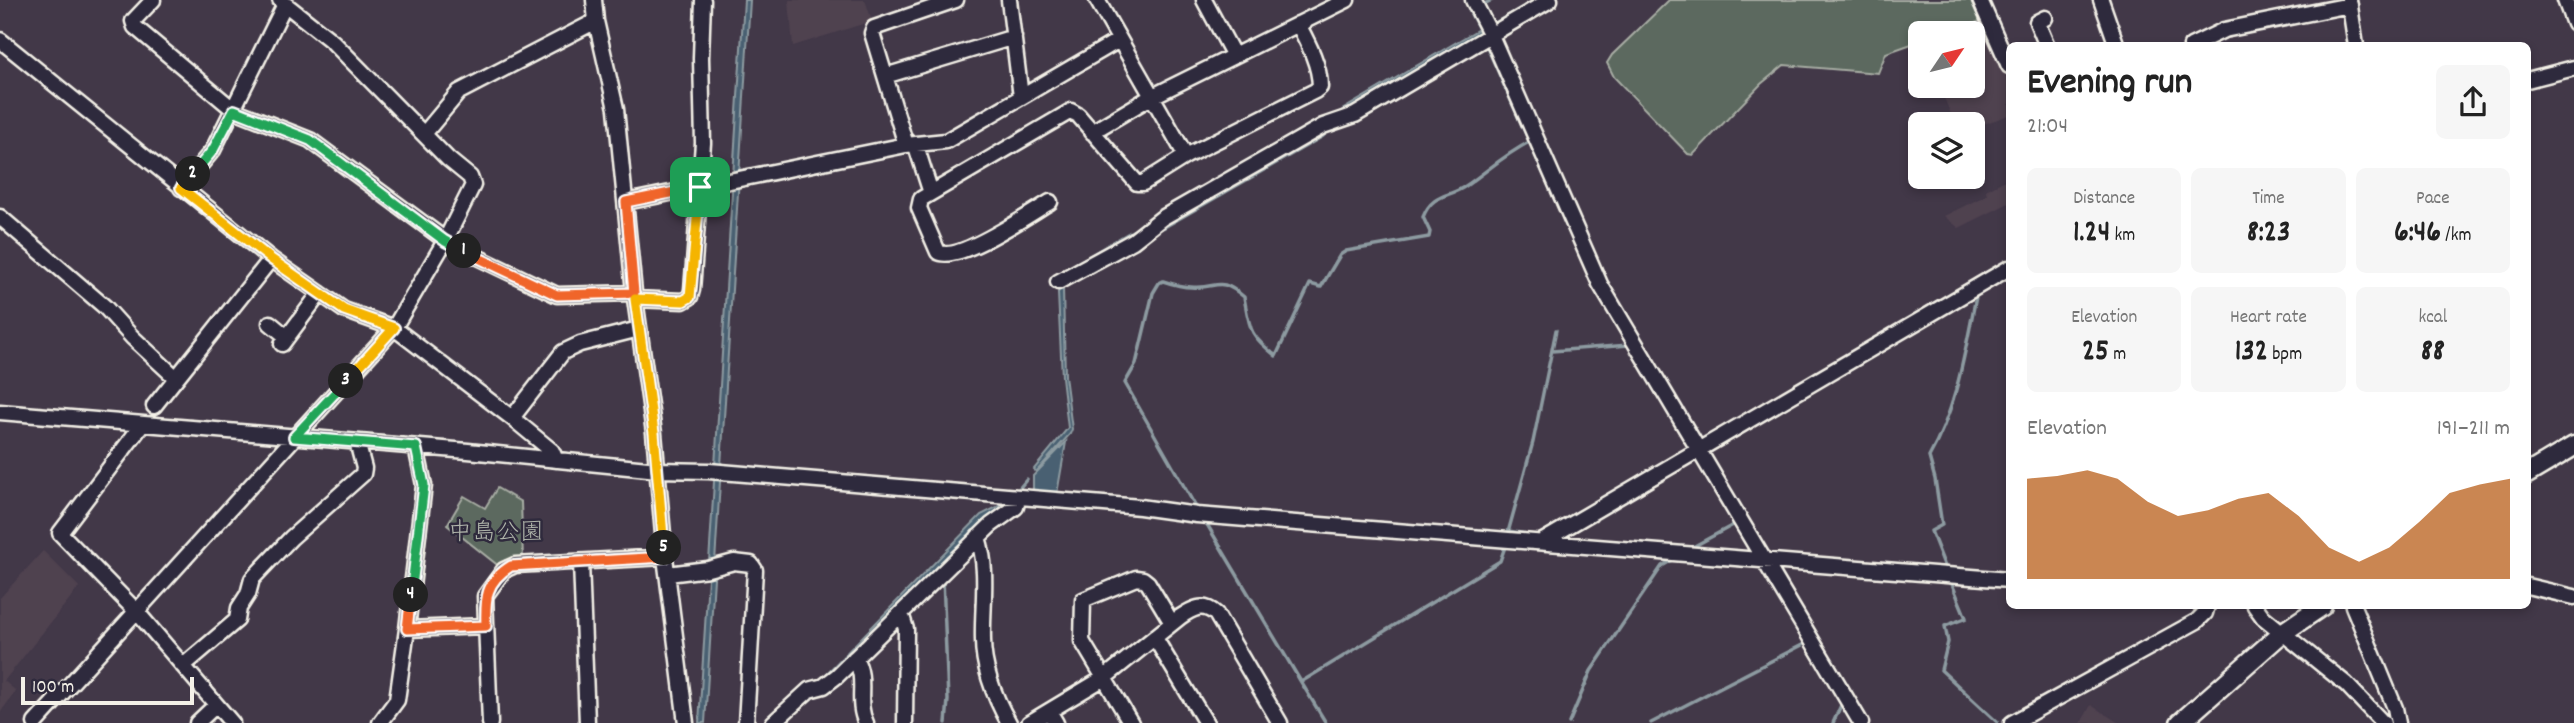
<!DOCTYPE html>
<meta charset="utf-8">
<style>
body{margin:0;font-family:Dekko,"Klee One",sans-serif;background:#f6f6f6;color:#222;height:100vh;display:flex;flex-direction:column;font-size:26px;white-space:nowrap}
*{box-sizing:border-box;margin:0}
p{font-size:23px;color:#767676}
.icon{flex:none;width:38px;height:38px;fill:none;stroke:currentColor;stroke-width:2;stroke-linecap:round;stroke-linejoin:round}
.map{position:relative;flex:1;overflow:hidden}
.panel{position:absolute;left:2006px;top:42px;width:525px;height:567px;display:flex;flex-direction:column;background:#fff;border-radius:10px;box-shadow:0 4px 10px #0003}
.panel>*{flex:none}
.needle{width:46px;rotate:55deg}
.fabs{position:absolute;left:1908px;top:21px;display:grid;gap:14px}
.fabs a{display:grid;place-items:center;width:77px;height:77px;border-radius:10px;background:#fff;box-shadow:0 4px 10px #0003;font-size:35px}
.scale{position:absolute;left:21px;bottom:18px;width:173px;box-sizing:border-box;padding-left:7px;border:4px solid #f4f1e8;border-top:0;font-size:19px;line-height:24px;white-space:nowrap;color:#f4f1e8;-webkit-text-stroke:5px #2f2a3d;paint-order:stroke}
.pin{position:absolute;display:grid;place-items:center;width:60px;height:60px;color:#fff;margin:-30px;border-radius:14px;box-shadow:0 4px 10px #0006}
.km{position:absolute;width:35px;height:35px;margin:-18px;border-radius:50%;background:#222;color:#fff;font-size:19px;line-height:35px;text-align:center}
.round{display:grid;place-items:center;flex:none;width:74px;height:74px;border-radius:10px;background:#f6f6f6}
.summary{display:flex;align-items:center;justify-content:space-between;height:119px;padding:0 21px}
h1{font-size:38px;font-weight:700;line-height:52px}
.stats{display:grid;grid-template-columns:repeat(3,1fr);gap:10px;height:119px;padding:7px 21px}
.stats div{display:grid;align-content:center;border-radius:10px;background:#f6f6f6;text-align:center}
.stats b{font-size:30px;font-weight:700}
.stats small{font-size:19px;font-weight:400}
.stats p{font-size:19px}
.chart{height:196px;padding:14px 21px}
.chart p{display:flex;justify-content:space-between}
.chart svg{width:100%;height:126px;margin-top:7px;fill:#b45309;opacity:.7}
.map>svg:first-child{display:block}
.built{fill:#504250}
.green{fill:#5b695f;stroke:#a8ada4;stroke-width:2}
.water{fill:#496172;stroke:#8d9ba1;stroke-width:2}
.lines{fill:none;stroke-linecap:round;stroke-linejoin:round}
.stream{stroke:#8d9ba1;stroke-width:3.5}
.minor-casing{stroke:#f4f1e8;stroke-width:19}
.major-casing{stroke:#f4f1e8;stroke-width:23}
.minor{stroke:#2f2a3d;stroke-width:14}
.major{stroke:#2f2a3d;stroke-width:18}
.split-1-casing{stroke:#fff;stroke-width:14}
.split-2-casing{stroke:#fff;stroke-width:14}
.split-3-casing{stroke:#fff;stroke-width:14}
.split-4-casing{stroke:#fff;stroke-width:14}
.split-5-casing{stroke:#fff;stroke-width:14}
.split-6-casing{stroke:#fff;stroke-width:14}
.split-1{stroke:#f0652b;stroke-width:9}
.split-2{stroke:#22a559;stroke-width:9}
.split-3{stroke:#f5b400;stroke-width:9}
.split-4{stroke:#22a559;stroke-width:9}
.split-5{stroke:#f0652b;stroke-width:9}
.split-6{stroke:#f5b400;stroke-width:9}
.labels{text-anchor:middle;stroke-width:5;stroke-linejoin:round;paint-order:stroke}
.park-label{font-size:24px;fill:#afb4aa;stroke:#2f2a3d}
</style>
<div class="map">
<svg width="2574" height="723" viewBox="0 0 2574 723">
<rect width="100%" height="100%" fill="#423848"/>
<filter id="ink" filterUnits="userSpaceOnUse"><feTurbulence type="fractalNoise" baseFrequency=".0143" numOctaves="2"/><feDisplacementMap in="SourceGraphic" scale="14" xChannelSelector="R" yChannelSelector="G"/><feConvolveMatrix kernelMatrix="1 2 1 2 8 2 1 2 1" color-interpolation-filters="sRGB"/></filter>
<g filter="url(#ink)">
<!-- built -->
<path class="built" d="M789,0H865L872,21L793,46Z
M1981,21L2009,83V115L1975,127L1953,119L1939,86H1972V33H1945Z
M2009,178V203L1959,228L1944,216L1987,195L1986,190Z
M43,551L79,587L4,681L16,691L0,713V598Z
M2091,705L2119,723H2081Z"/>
<!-- green -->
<path class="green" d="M1669,0H1972L1981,21L1944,33H1920V41L1886,53L1878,73L1784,65L1761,84L1693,155L1688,154L1614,77L1607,63L1612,55Z
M497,488L521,502L523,559L505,560L500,567L447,525L464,496L485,508Z"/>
<!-- water -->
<path class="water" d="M744,0H750L705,723H699Z
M1534,0H1543L1494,30L1615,318L1613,320L1593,287L1481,35L1345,115L1323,137L1164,228L1136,235L1058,276L1059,273L1133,230L1162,223L1320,132L1342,110L1477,30L1483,29Z
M1063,288L1065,376L1072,429L1070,434L1036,472L1034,469L1068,428L1062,377L1058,293L1059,289Z
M1066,442L1057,494L1033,491V476Z
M1003,504L1004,508L981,523L823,682L815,696L783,723L811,695L821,679L981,515Z"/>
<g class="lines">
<!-- stream -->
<path class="stream" d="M1486,3L1492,0
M1470,12L1480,31
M1552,351L1629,345
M1017,491L1027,479
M1197,509L1125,383L1136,364L1153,293L1159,283L1163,281C1172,284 1182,287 1191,287C1218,290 1217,274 1244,297C1250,330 1249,335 1276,356L1310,284L1321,287L1340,255L1346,251L1429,237L1430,232L1423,217C1433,192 1450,198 1467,185C1491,168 1504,155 1531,141
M1205,521L1301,682
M1508,531L1534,535
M1507,536L1533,442L1556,330
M1689,549L1735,524
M1947,572L1931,531L1942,525L1935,479L1929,457C1958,406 1965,349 1977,292
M943,578L948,700L946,723
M1950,579L1966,618L1945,626L1948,642L1941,670L1997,722
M1326,723L1301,682L1500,561L1506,544
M1569,723L1591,671L1662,566L1674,559
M1651,723L1806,643
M1833,723L1842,703"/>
<!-- minor casing -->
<g class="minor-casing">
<path id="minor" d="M153,0L133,21L135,27L234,110L310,140L452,245L557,295L634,293
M594,0L596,21L616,109L634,292L654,433L665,557L686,723
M1009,0L1021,97
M1097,0L1186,156L1315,91L1320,87C1320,65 1308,43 1298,24
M1204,0L1234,56
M1473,0L1490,33L1600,284L1861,723
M1980,0L2009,66
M2101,0L2117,46
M2349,0L2356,46
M2565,0L2574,24
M2045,18L2037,22L2047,46
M0,40L271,259L344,310L394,328L512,418L552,451L556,460
M2191,46L2224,30L2350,5
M885,76L1014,37
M2527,80L2574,68
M1092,132L1151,97L1347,0
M424,134L459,92L596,21
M906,145L872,33L874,28L956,0
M916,146L931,193
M181,188L213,150L285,4
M626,202L906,145L946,141L1119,40
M1050,202C1031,213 957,264 938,252L919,208L921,199L1071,111L1078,115L1137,183H1143L1186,156
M0,217L105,307L132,337L175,377
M1058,282L1133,241L1162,218L1323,126L1355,115L1550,0
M635,299L683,301L690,297L692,290L703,143L701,58L703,0
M270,323L287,337
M282,344L320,293
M154,406L271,259
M0,412L468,451L658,470L709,471L1140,507L1197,515L2009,580
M512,418L563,352L580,344L639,329
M142,425L60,533L137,612L232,723
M978,537C989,572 982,604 983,640C983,669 995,698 1009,723
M1543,541L2009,268
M581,562L587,723
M668,574L708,569L734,562L751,564L755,570L746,723
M2527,586L2574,597
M2255,606L2263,617L2346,684L2383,723
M2353,606L2395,708L2398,723
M901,613L906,629L905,723
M407,629L486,626
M1155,638L1206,723
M855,658C868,680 855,701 866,723
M183,666L237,620L239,608L248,594L252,579L291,538L363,474L364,468L357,442
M1049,711L1056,723
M35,723L394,328L445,241L473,185L470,177L448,159L333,42L280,0
M197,723L216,705
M380,723L397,700L407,629L424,485L416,447
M490,723L485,596L504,570L515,565L665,557
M773,723L809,690L824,686L837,676L991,525L1016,507L1018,498
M1029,723L1104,678L1180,617C1192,609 1203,602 1216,614L1280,723
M1131,723L1082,641L1083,600L1136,578L1143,579L1148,583L1172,623
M2012,723L2197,621L2205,613L2207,606"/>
</g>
<!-- major casing -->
<g class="major-casing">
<path id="major" d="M2527,474L2574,446
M2180,723L2282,633L2322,606"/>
</g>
<!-- minor -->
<use href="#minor" class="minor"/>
<!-- major -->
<use href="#major" class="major"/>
</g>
</g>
<g class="lines" filter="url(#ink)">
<!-- split-1 casing -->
<g class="split-1-casing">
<path id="split-1" d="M464,251L557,295L634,293L626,202L700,187"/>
</g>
<!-- split-2 casing -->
<g class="split-2-casing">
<path id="split-2" d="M193,174L213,150L234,110L310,140L445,241L464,251"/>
</g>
<!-- split-3 casing -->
<g class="split-3-casing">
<path id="split-3" d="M193,174L181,188L271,259L344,310L394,328L346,381"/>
</g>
<!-- split-4 casing -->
<g class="split-4-casing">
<path id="split-4" d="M346,381L294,437L416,447L424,485L411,595"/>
</g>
<!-- split-5 casing -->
<g class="split-5-casing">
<path id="split-5" d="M411,595L407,629L486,626C485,599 485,582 511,566L665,557L664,548"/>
</g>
<!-- split-6 casing -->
<g class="split-6-casing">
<path id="split-6" d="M664,548L654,433L635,299L683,301L690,297L700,187"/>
</g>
<!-- split-1 -->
<use href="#split-1" class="split-1"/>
<!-- split-2 -->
<use href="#split-2" class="split-2"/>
<!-- split-3 -->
<use href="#split-3" class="split-3"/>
<!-- split-4 -->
<use href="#split-4" class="split-4"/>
<!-- split-5 -->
<use href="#split-5" class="split-5"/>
<!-- split-6 -->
<use href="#split-6" class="split-6"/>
</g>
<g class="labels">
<!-- park labels -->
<g class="park-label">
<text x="496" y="539">中島公園</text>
</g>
</g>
</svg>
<div class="fabs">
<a><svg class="needle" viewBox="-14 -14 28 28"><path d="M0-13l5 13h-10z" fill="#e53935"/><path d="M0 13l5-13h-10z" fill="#767676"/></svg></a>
<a><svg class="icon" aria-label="layers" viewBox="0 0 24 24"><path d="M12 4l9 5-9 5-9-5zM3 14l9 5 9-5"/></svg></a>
</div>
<div class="scale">100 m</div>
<div class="pin" style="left:700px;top:187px;background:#1e9e55"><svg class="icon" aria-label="arrive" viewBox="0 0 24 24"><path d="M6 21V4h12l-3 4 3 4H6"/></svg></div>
<b class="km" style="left:464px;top:251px">1</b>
<b class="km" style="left:193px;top:174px">2</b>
<b class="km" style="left:346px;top:381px">3</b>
<b class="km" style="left:411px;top:595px">4</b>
<b class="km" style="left:664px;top:548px">5</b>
<section class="panel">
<div class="summary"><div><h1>Evening run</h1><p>21:04</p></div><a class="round"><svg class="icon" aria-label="share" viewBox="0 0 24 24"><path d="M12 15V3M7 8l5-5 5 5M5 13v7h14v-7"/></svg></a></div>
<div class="stats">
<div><p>Distance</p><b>1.24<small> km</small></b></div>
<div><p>Time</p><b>8:23</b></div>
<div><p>Pace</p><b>6:46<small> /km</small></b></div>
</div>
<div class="stats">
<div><p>Elevation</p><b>25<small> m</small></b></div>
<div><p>Heart rate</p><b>132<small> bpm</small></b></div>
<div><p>kcal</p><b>88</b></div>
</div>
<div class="chart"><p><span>Elevation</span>191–211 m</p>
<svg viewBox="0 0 160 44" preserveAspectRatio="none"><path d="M0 44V9L10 8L20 6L30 9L40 17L50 22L60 20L70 16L80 14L90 22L100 33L110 38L120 33L130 24L140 14L150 11L160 9V44z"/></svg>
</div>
</section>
</div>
